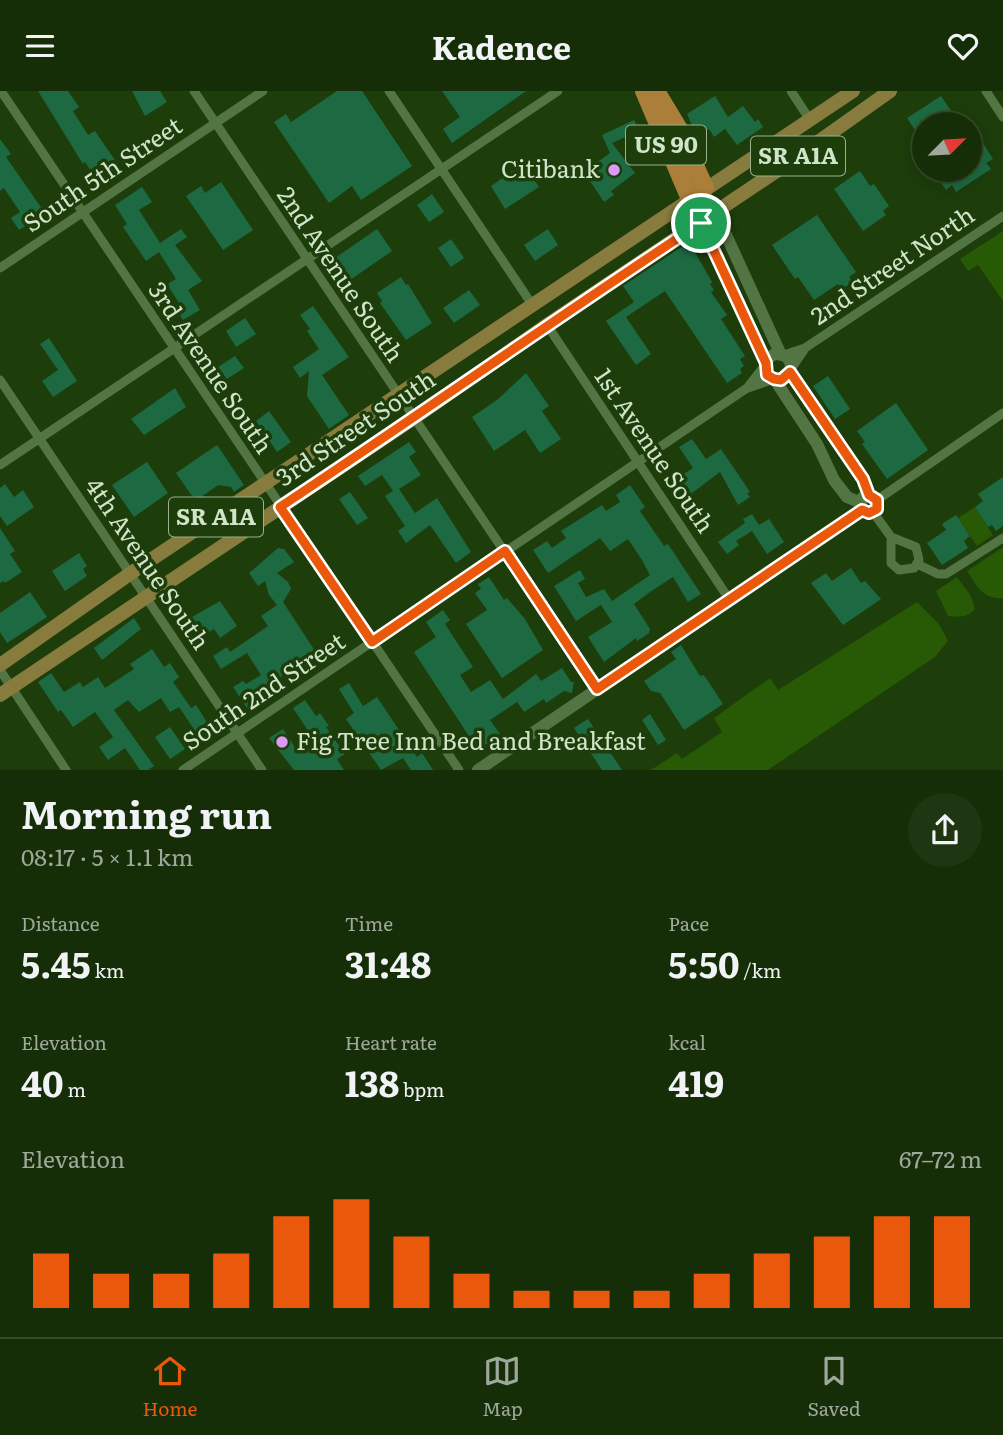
<!DOCTYPE html>
<meta charset="utf-8">
<style>
body{margin:0;font-family:Literata,serif;background:#1f3612;color:#f1f3f6;height:100vh;display:flex;flex-direction:column;font-size:26px;white-space:nowrap}
*{box-sizing:border-box;margin:0}
p{font-size:23px;color:#9ea89c}
.icon{flex:none;width:38px;height:38px;fill:none;stroke:currentColor;stroke-width:2;stroke-linecap:round;stroke-linejoin:round}
.map{position:relative;height:679px;overflow:hidden}
.panel{display:flex;flex-direction:column;background:#162e08;flex:1}
.panel>*{flex:none}
.needle{width:46px;rotate:66deg}
.tools{position:absolute;left:912px;top:21px;display:grid;gap:14px}
.tools a{display:grid;place-items:center;width:70px;height:70px;border-radius:50%;background:#162e08;box-shadow:0 4px 18px #0003,0 0 0 2px #354a29;font-size:35px}
.pin{position:absolute;display:grid;place-items:center;width:60px;height:60px;color:#fff;margin:-30px;border:4px solid #fff;border-radius:50%;box-shadow:0 2px 7px #0007}
.round{display:grid;place-items:center;flex:none;width:74px;height:74px;border-radius:37px;background:#1f3612}
.summary{display:flex;align-items:center;justify-content:space-between;height:119px;padding:0 21px}
h1{font-size:38px;font-weight:700;line-height:52px}
.metrics{display:grid;grid-template-columns:repeat(3,1fr);gap:10px;height:119px;padding:7px 21px}
.metrics div{display:grid;align-content:center}
.metrics b{font-size:35px;font-weight:700}
.metrics small{font-size:19px;font-weight:400}
.metrics p{font-size:19px}
.chart{height:196px;padding:14px 21px}
.chart p{display:flex;justify-content:space-between}
.chart svg{width:100%;height:126px;margin-top:7px;stroke:#ea580c;stroke-width:6}
header{display:flex;justify-content:space-between;align-items:center;height:91px;padding:0 21px;background:#162e08;font-size:32px;font-weight:700}
.dock{display:flex;justify-content:space-around;align-items:center;height:98px;border-top:2px solid #354a29;background:#162e08;font-size:19px;color:#9ea89c}
.dock a{display:grid;justify-items:center;gap:4px}
.dock .selected{color:#ea580c}
.map>svg:first-child{display:block}
.green{fill:#285904}
.building{fill:#1d6a42}
.lines{fill:none;stroke-linecap:round;stroke-linejoin:round}
.street{stroke:#537543;stroke-width:9}
.secondary{stroke:#537543;stroke-width:12}
.primary{stroke:#887b3e;stroke-width:14}
.highway{stroke:#ab7f3a;stroke-width:18}
.route-casing{stroke:#fff;stroke-width:14}
.route{stroke:#ea580c;stroke-width:9}
.poi-dot{fill:#dc99f5;stroke:#1d3d0b;stroke-width:2.5}
.labels{text-anchor:middle;stroke-width:7;stroke-linejoin:round;paint-order:stroke}
.shield{fill:#1d3d0b;stroke:#9bb290;stroke-width:2}
.shield-label{font-size:23px;font-weight:bold;fill:#d1e4c9}
.poi-label{font-size:24px;fill:#d1e4c9;stroke:#1d3d0b;text-anchor:end}
.street-label{font-size:24px;fill:#d1e4c9;stroke:#1d3d0b}
</style>
<header><svg class="icon" aria-label="menu" viewBox="0 0 24 24"><path d="M4 6h16M4 12h16M4 18h16"/></svg>Kadence<svg class="icon" aria-label="heart" viewBox="0 0 24 24"><path d="M12 20l-8-8c-3-5 5-10 8-4 3-6 11-1 8 4z"/></svg></header>
<div class="map">
<svg width="1003" height="679" viewBox="0 0 1003 679">
<rect width="100%" height="100%" fill="#1d3d0b"/>
<!-- green -->
<path class="green" d="M1003,140V210L978,174L968,180L960,168Z
M975,416L993,444L977,455L958,427Z
M1003,456V507C983,509 977,495 967,480Z
M957,486L971,505L975,518C967,527 959,526 948,525L936,500Z
M917,511L939,533L948,550L935,566L768,679H651L677,662L682,668L722,641L714,627L770,587L778,599Z"/>
<!-- building -->
<path class="building" d="M38,0H68L79,16L73,20L88,44L95,40L117,72L95,86L85,71L83,73Z
M132,0H160L167,11L145,25Z
M337,0H362L412,75L361,109L352,95L329,112L274,31L286,23L291,31Z
M442,0H526L452,52L443,38L460,26Z
M715,5L728,26L743,15L755,31L758,28L763,36L737,54L725,38L714,46L709,38L697,46L687,23Z
M941,5L960,33H924V53L907,27Z
M634,29L639,40L612,52L635,82L611,100L614,104L604,111L584,81L610,62L602,44Z
M979,46L993,68L986,72L991,78L956,101L952,94L946,99L933,79H970V53Z
M0,48L11,63L6,66L45,122L19,139L11,127L20,121L4,97L0,100Z
M523,73L539,96L505,118L491,95Z
M860,80L870,95L874,93L889,115L883,120L886,124L863,140L834,98Z
M221,91L253,139L223,159L186,105L201,95L205,102Z
M142,96L152,111L139,119L160,152L181,138L187,146L175,154L202,190L188,199L200,219L183,229L174,215L179,212L167,193L176,188L159,161L146,170L123,136L127,133L115,114Z
M432,103L444,121L429,131L417,114Z
M817,124L856,181L849,186L853,191L842,198L838,193L814,209L798,186L795,188L772,154Z
M377,138L392,160L350,189L335,167Z
M548,138L558,154L535,170L524,154Z
M451,148L464,167L451,176L438,157Z
M689,151L712,191L710,193L714,199L711,201L727,224L721,228L745,265L740,268L744,275L740,278L742,282L727,292L665,200L626,226L651,263L636,274L606,230L634,211L623,195Z
M401,186L406,194L408,193L432,232L406,249L380,212L382,210L377,202Z
M469,199L480,214L454,232L443,217Z
M313,215L349,266L322,284L349,324L329,338L307,305L309,280L300,287L293,276L319,258L307,240L310,238L300,224Z
M245,227L256,243L236,256L226,240Z
M49,247L77,290L53,306L42,290L58,279L40,253Z
M235,265L244,277L227,288L218,276Z
M526,282L549,315L542,320L561,348L540,362L525,339L494,360L472,326L497,309Z
M828,285L850,318L835,328L813,295Z
M175,297L186,316L144,344L131,328Z
M896,312L928,359L887,388L862,353L865,351L857,340Z
M269,320L291,351L277,361L256,330Z
M692,348L706,368L721,358L750,401L747,402L750,406L738,414L720,381L688,405L676,388L693,377L679,356Z
M409,351L416,361L409,366L421,384L399,398L415,422L437,407L471,461L456,472L430,434L406,452L398,440L405,435L385,405L393,400L382,384L365,395L358,385Z
M217,354L244,394L234,401L231,396L218,394L201,406L192,405L176,382Z
M147,371L168,402L134,426L112,394Z
M1003,386V435L996,440L992,434L988,436L975,416L983,410L978,403Z
M5,393L14,406L23,399L34,416L7,435L0,425V397Z
M630,394L645,416L640,420L664,455L668,453L701,503L688,511L673,486L650,501L634,513L650,538L649,542L637,550L636,547L604,571L588,546L612,531L601,514L576,530L554,495L580,479L585,488L578,492L586,506L604,498L612,510L650,484L642,469L628,448L610,460L600,447L548,482L533,459L547,450L552,457L566,447L561,440L602,414L606,420L620,411L616,404Z
M350,401L368,427L357,434L339,408Z
M752,423L759,434L769,428L784,451L767,463L752,440L736,450L739,454L727,463L718,451L745,432L743,428Z
M956,424L970,445L964,450L968,457L942,474L927,452L946,439L942,433Z
M0,437L15,460L10,463L22,481L5,492L4,490L0,492Z
M278,457L284,458L294,471L277,482L288,491L291,498L283,511L319,566L298,580L295,576L266,596L269,602L247,617L233,596L243,590L246,593L261,584L247,562L221,578L213,565L227,556L230,561L268,535L261,525L277,514L269,504L265,490L258,495L249,482Z
M79,462L87,475L83,478L87,485L65,500L52,480Z
M851,477L861,492L865,490L881,508L843,534L811,492L826,482L832,490Z
M489,486L504,509L507,507L525,528L543,559L502,587L466,533L487,519L475,502L481,498L478,493Z
M30,501L47,526L7,552L0,541V522Z
M220,510L237,535L220,547L214,538L204,544L192,526Z
M443,519L450,529L445,533L473,576L460,584L471,601L490,589L503,608L536,583L541,590L562,577L571,591H574L572,602L564,600L546,612L544,608L524,621L517,611L490,629L500,643L478,659L414,561L436,546L426,531Z
M134,527L141,538L102,569L94,557Z
M681,554L700,585L703,584L706,587L723,613L684,639L660,602L651,600L644,590L676,568L671,561Z
M152,558L164,576L170,572L179,586L173,591L191,617L196,614L212,639L200,647L179,616L170,621L161,607L139,621L128,609L114,619L154,675L148,679H140L125,657L108,669L99,656L113,646L95,621L73,636L61,619L58,621L38,591L51,582L64,601L80,591L83,596L98,586L105,597L134,578L130,573Z
M349,592L363,615L377,606L417,666L422,662L433,679H411L403,667L381,679L346,628L354,622L339,598Z
M305,609L316,625L320,622L329,635L326,636L345,663L337,668L344,679H294L269,647L283,638L296,658L313,647L293,617Z
M650,623L666,649L658,654L642,629Z
M588,628L622,679H602L574,637Z
M170,636L185,658L170,668L155,646Z"/>
<g class="lines">
<!-- street -->
<path class="street" d="M1,0L459,679
M194,0L597,598
M389,0L533,215
M791,0L810,29
M986,0L1003,26
M0,177L263,0
M547,234L729,508
M784,264L805,257L1003,125
M791,278L804,259
M0,289L262,679
M748,297L774,288
M0,374L558,0
M877,409L1003,322
M873,421L891,446
M891,446L916,456L919,469L914,477L899,479L891,472Z
M917,473L938,483H946L1003,447
M0,579L66,679
M183,679L747,297L765,274"/>
<!-- secondary -->
<path class="secondary" d="M716,122L781,264
M701,132L766,272
M765 276a13 13 0 1 1 26 0a13 13 0 1 1-26 0Z
M790,280L863,388L869,404
M775,289L817,353L834,389L847,406L861,412
M860 413a9 9 0 1 1 18 0a9 9 0 1 1-18 0Z
M478,679L862,419"/>
<!-- primary -->
<path class="primary" d="M0,574L131,482L853,0
M0,604L414,327L547,234L790,71L890,0"/>
<!-- highway -->
<path class="highway" d="M644,0L690,108
M656,0L680,40L705,97"/>
</g>
<g class="lines">
<!-- route casing -->
<g class="route-casing">
<path id="route" d="M701,132L766,272L767,284L774,288L781,289L790,281L863,388L869,404L877,409V418L869,422L862,419L597,598L505,460L372,551L280,416C421,323 559,225 701,132Z"/>
</g>
<!-- route -->
<use href="#route" class="route"/>
</g>
<!-- markers -->
<g class="poi-dot">
<circle cx="614" cy="79" r="7"/>
<circle cx="282" cy="651" r="7"/>
</g>
<g class="labels">
<!-- shield labels -->
<g class="shield">
<rect x="626" y="34.5" width="80" height="39" rx="5"/>
<rect x="751" y="45.5" width="94" height="39" rx="5"/>
<rect x="169" y="406.5" width="94" height="39" rx="5"/>
</g>
<g class="shield-label">
<text x="666" y="62">US 90</text>
<text x="798" y="73">SR A1A</text>
<text x="216" y="434">SR A1A</text>
</g>
<!-- poi labels -->
<g class="poi-label">
<text x="600" y="87">Citibank</text>
<text x="296" y="659" text-anchor="start">Fig Tree Inn Bed and Breakfast</text>
</g>
<!-- street labels -->
<g class="street-label">
<text transform="translate(103 84) rotate(-34)" y="8">South 5th Street</text>
<text transform="translate(893 175) rotate(-34)" y="8">2nd Street North</text>
<text transform="translate(340 184) rotate(56)" y="8">2nd Avenue South</text>
<text transform="translate(210 277) rotate(56)" y="8">3rd Avenue South</text>
<text transform="translate(356 338) rotate(-34)" y="8">3rd Street South</text>
<text transform="translate(654 360) rotate(56)" y="8">1st Avenue South</text>
<text transform="translate(147 473) rotate(56)" y="8">4th Avenue South</text>
<text transform="translate(264 601) rotate(-34)" y="8">South 2nd Street</text>
</g>
</g>
</svg>
<div class="tools">
<a><svg class="needle" viewBox="-14 -14 28 28"><path d="M0-13l5 13h-10z" fill="#e53935"/><path d="M0 13l5-13h-10z" fill="#9ea89c"/></svg></a>
</div>
<div class="pin" style="left:701px;top:132px;background:#1e9e55"><svg class="icon" aria-label="arrive" viewBox="0 0 24 24"><path d="M6 21V4h12l-3 4 3 4H6"/></svg></div>
</div>
<section class="panel">
<div class="summary"><div><h1>Morning run</h1><p>08:17 · 5 × 1.1 km</p></div><a class="round"><svg class="icon" aria-label="share" viewBox="0 0 24 24"><path d="M12 15V3M7 8l5-5 5 5M5 13v7h14v-7"/></svg></a></div>
<div class="metrics">
<div><p>Distance</p><b>5.45<small> km</small></b></div>
<div><p>Time</p><b>31:48</b></div>
<div><p>Pace</p><b>5:50<small> /km</small></b></div>
</div>
<div class="metrics">
<div><p>Elevation</p><b>40<small> m</small></b></div>
<div><p>Heart rate</p><b>138<small> bpm</small></b></div>
<div><p>kcal</p><b>419</b></div>
</div>
<div class="chart"><p><span>Elevation</span>67–72 m</p>
<svg viewBox="0 0 160 44" preserveAspectRatio="none"><path d="M5 44V25M15 44V32M25 44V32M35 44V25M45 44V12M55 44V6M65 44V19M75 44V32M85 44V38M95 44V38M105 44V38M115 44V32M125 44V25M135 44V19M145 44V12M155 44V12"/></svg>
</div>
</section>
<nav class="dock">
<a class="selected"><svg class="icon" aria-label="home" viewBox="0 0 24 24"><path d="M3 11l9-7 9 7M6 9v11h12V9"/></svg>Home</a>
<a><svg class="icon" aria-label="map" viewBox="0 0 24 24"><path d="M3 6l6-2 6 2 6-2v14l-6 2-6-2-6 2zM9 4v14M15 6v14"/></svg>Map</a>
<a><svg class="icon" aria-label="saved" viewBox="0 0 24 24"><path d="M7 4h10v16l-5-4-5 4z"/></svg>Saved</a>
</nav>
